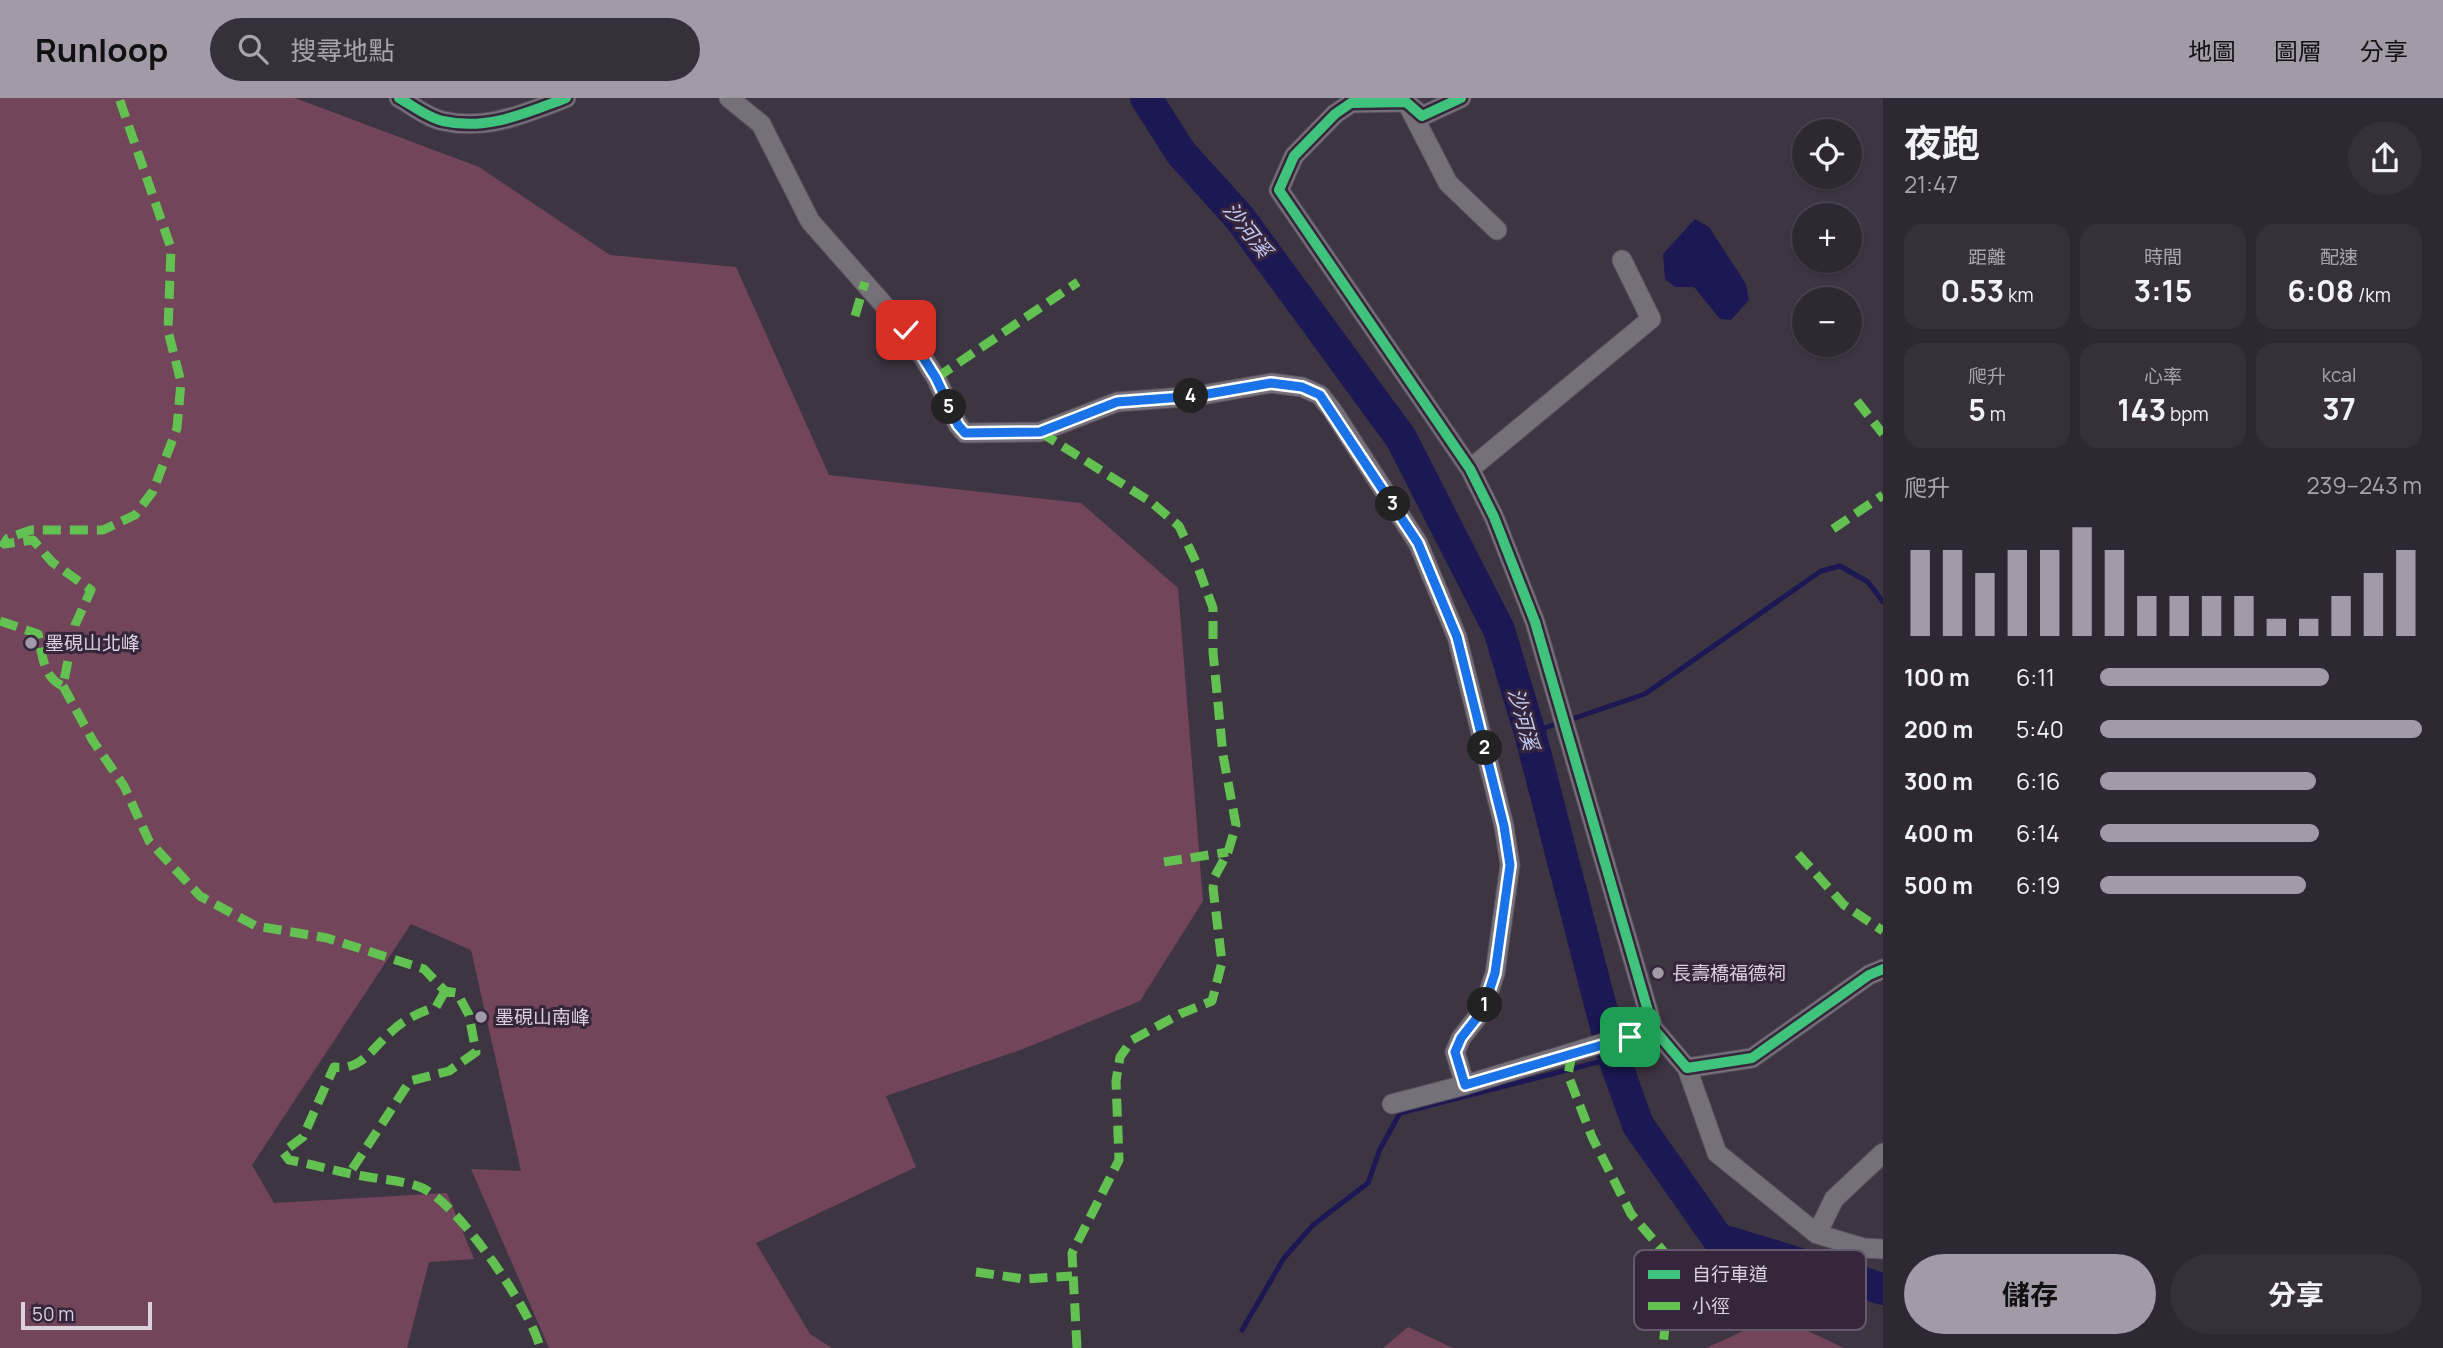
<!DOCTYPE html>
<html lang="zh-TW">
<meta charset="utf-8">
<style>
body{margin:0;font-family:Manrope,"Noto Sans TC",sans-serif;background:#36303a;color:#f1f3f6;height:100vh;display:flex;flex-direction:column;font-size:26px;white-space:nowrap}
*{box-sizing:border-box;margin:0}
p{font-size:23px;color:#a7a6ac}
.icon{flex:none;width:38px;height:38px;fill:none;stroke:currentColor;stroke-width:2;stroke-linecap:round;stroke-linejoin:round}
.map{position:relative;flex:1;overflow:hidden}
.sheet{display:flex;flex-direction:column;background:#2e2832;width:560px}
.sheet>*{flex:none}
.controls{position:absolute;left:1792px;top:21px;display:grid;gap:14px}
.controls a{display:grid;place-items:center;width:70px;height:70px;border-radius:50%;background:#2e2832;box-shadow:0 2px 5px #0004,0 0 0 2px #49444d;font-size:35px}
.scale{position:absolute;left:21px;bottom:18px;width:131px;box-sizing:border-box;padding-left:7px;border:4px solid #dad1df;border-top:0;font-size:19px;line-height:24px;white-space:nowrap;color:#dad1df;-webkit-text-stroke:5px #35263c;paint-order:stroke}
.pin{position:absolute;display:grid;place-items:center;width:60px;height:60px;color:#fff;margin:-30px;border-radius:14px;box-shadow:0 4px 10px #0006}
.km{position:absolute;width:35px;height:35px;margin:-18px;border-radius:50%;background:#222;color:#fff;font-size:19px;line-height:35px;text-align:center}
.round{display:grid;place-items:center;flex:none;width:74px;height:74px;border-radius:37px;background:#36303a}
.head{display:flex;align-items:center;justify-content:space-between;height:119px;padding:0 21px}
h1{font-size:38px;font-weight:700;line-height:52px}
.stats{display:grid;grid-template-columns:repeat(3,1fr);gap:10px;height:119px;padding:7px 21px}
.stats div{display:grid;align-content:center;border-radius:18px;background:#36303a;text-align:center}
.stats b{font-size:30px;font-weight:700}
.stats small{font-size:19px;font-weight:400}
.stats p{font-size:19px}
.chart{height:196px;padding:14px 21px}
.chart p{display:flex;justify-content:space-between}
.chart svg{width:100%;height:126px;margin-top:7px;stroke:#a39aa8;stroke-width:6}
.button{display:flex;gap:14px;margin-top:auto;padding:14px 21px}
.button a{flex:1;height:80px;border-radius:42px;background:#a39aa8;color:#111;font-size:28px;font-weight:700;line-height:80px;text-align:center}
.button a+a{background:#36303a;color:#f1f3f6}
ul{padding:0 21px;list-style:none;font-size:23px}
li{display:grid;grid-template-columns:112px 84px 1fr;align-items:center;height:52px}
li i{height:18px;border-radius:9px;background:#a39aa8}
header{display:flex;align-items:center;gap:42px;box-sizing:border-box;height:98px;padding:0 35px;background:#a39aa8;color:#111}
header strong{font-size:33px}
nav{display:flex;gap:38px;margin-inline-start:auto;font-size:24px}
.search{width:490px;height:63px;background:#36303a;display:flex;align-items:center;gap:18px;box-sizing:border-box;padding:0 24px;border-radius:38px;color:#a7a6ac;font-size:26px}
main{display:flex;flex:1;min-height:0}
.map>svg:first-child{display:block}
.green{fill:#72455a}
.water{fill:#1b1854}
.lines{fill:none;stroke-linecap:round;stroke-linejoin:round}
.stream{stroke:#1b1854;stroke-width:5}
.river{stroke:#1b1854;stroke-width:32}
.minor-casing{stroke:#58515c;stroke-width:21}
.minor{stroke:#767079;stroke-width:19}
.quiet{stroke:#63c152;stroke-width:9;stroke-dasharray:18 9;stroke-linecap:butt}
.cycleway-casing{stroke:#35263c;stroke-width:15}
.cycleway{stroke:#40c37c;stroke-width:10}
.route-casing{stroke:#fff;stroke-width:14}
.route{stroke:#1a73e8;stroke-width:9}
.poi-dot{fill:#a39aa8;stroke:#35263c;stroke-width:2.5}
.labels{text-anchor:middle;stroke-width:6;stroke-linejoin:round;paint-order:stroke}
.poi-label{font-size:19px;fill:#dad1df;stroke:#35263c;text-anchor:start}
.water-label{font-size:21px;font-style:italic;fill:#c4ccf4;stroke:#35263c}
.key{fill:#35263c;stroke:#67596d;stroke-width:2}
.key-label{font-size:19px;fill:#dad1df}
</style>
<header>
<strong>Runloop</strong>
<div class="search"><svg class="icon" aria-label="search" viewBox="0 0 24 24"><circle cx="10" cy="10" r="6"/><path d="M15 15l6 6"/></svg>搜尋地點</div>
<nav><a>地圖</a><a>圖層</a><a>分享</a></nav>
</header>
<main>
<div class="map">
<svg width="1883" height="1250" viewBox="0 0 1883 1250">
<rect width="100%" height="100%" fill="#3e3542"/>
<!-- green -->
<path class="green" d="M0,0H295L479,69L610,157L736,169L829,377L1081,405L1178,490L1203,803L1140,903L1023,951L886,998L916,1069L756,1145L810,1236L832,1250H549L471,1071L521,1073L471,852L411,826L252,1067L274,1105L447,1095L474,1161L429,1164L407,1250H0Z
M1776,1218L1844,1250H1706Z
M1408,1229L1453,1250H1383Z"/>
<!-- water -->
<path class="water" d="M1695,121L1709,129L1746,186L1749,202L1731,222L1720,221L1694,189H1675L1665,181L1663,156Z"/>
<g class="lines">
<!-- stream -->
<path class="stream" d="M1569,622L1645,596L1821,473L1840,468L1868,484L1883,504
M1530,635L1559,625
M1242,1232L1284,1160L1313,1127L1368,1085L1380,1051L1400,1015L1614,960"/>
<!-- river -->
<path class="river" d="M1146,0L1181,55L1239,119L1401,340L1499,532L1530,635L1614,960L1638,1027L1718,1141L1883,1191"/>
<!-- minor casing -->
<g class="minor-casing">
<path id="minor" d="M399,0C412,7 428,20 443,23C487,33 526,15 566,0
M729,0L761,26L810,123L906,232L936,280L958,327L965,335L1040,334L1117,304L1196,298L1271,285L1302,289L1320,297L1332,312L1418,445L1457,539L1504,728L1510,767L1495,875L1483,912L1461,940L1455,954L1465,987
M1461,0L1422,18L1406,4L1351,5L1335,16L1294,58L1279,92L1470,371L1494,419L1535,524L1653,930L1687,970L1717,1055L1817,1136L1864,1150L1883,1151
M1409,9L1448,85L1497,132
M1470,371L1651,221L1622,162
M1687,970L1752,960L1869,877L1883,871
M1392,1006L1465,987L1653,930
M1817,1136L1834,1101L1883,1055"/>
</g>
<!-- minor -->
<use href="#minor" class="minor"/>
<!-- quiet -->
<path class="quiet" d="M855,218L865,184
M936,280L1078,184
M1857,303L1883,336
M1040,334L1151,404L1179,428L1196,464L1213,510V554L1223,657L1236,727L1228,754L1215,778L1213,790L1222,864L1212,903L1180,916L1132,942L1120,959L1116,983L1119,1062L1072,1155L1077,1250
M1833,431L1883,397
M0,523L38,536C42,555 43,580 63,588L75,527L91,492L52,464L33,442L4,446L8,440L31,432H103L135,417L153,393L177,330L181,284L168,233L171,150L119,0
M63,588L93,643L124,688L149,743L200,798L256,828L327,840L424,871L445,893L457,895L469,917L476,954L449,973L410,983L349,1076
M1798,756L1844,807L1883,833
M1164,764L1228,754
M445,893L436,909C420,914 405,921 392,933C373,949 362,973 334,969L303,1039L283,1054L289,1062C312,1066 334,1073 357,1077C377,1081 401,1082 420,1089C456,1102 532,1213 540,1250
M1572,956L1568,977L1592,1039L1631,1116L1671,1162L1663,1250
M976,1174L1024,1181L1072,1178"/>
<!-- cycleway casing -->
<g class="cycleway-casing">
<path id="cycleway" d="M399,0C412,7 428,20 443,23C487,33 526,15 566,0
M1461,0L1422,18L1406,4L1351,5L1335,16L1294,58L1279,92L1470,371L1494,419L1535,524L1653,930L1687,970L1752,960L1869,877L1883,871"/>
</g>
<!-- cycleway -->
<use href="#cycleway" class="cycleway"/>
</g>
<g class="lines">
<!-- route casing -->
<g class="route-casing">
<path id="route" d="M906,232L936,280L958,327L965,335L1040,334L1117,304L1196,298L1271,285L1302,289L1320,297L1418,445L1457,539L1504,728L1510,767L1495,875L1483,912L1461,940L1455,954L1465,987L1630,939"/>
</g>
<!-- route -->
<use href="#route" class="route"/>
</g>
<!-- markers -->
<g class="poi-dot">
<circle cx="31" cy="545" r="7"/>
<circle cx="1658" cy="875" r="7"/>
<circle cx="481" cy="919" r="7"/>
</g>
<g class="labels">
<!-- poi labels -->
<g class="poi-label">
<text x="45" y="552">墨硯山北峰</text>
<text x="1672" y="882">長壽橋福德祠</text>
<text x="495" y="926">墨硯山南峰</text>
</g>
<!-- water labels -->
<g class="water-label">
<text transform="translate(1247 132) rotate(52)" y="7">沙河溪</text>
<text transform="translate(1523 621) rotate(75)" y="7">沙河溪</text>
</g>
</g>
<!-- legend -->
<rect x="1634" y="1152" width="232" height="80" rx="10" class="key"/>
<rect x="1648" y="1172" width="32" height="9" fill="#40c37c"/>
<rect x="1648" y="1204" width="32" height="8" fill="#63c152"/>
<g class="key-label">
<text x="1692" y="1183">自行車道</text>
<text x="1692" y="1215">小徑</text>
</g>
</svg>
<div class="controls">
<a><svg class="icon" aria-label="locate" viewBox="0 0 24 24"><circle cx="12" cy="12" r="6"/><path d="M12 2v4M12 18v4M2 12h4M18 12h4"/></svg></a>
<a>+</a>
<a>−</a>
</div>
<div class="scale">50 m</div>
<div class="pin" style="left:1630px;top:939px;background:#1e9e55"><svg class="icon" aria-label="arrive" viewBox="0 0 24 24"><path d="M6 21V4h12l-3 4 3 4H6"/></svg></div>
<div class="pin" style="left:906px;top:232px;background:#d93025"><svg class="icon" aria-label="check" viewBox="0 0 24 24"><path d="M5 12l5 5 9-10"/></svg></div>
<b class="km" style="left:1485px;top:907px">1</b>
<b class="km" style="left:1485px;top:650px">2</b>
<b class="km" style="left:1393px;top:406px">3</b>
<b class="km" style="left:1191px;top:298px">4</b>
<b class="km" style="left:949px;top:309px">5</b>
</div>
<section class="sheet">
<div class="head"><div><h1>夜跑</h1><p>21:47</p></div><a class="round"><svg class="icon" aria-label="share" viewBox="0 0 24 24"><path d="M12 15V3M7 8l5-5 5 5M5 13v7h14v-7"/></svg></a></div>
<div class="stats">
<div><p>距離</p><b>0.53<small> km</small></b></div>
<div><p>時間</p><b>3:15</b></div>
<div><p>配速</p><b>6:08<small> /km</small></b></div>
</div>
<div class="stats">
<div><p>爬升</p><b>5<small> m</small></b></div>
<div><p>心率</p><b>143<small> bpm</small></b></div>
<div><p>kcal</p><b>37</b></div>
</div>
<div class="chart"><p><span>爬升</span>239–243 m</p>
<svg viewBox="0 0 160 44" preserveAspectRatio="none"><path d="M5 44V14M15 44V14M25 44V22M35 44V14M45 44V14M55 44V6M65 44V14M75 44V30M85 44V30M95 44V30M105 44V30M115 44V38M125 44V38M135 44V30M145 44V22M155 44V14"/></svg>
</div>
<ul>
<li><b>100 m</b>6:11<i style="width:71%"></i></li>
<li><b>200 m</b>5:40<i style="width:100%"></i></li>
<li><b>300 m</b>6:16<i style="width:67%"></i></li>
<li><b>400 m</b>6:14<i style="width:68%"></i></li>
<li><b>500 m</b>6:19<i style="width:64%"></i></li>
</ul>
<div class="button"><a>儲存</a><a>分享</a></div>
</section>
</main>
